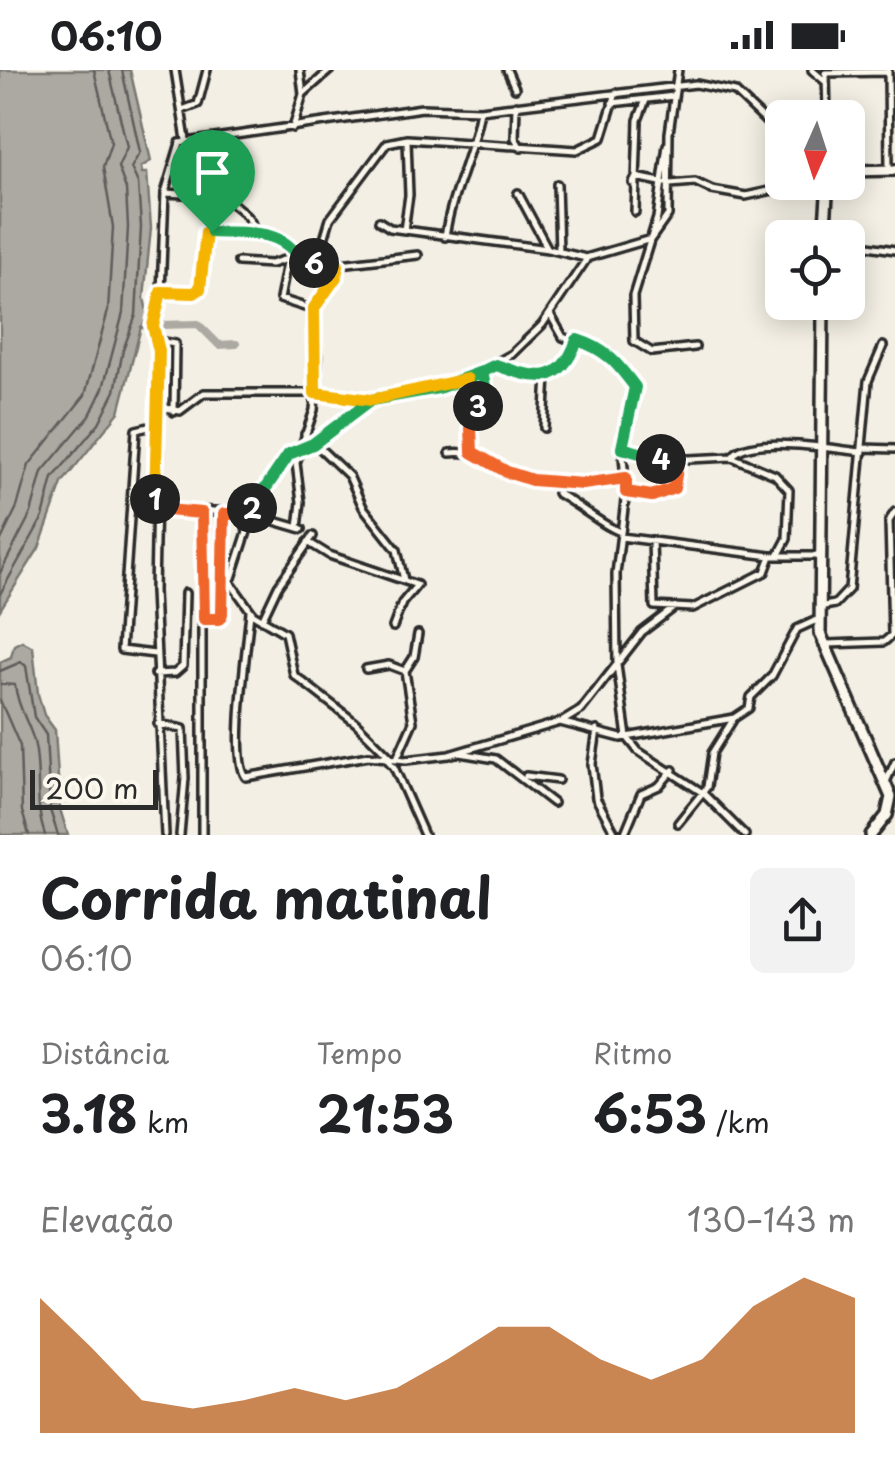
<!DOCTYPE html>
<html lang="pt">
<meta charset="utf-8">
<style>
body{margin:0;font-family:"Playpen Sans",sans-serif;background:#f2f2f2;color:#202124;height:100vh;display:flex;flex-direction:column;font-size:38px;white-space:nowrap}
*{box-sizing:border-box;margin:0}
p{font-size:32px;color:#757577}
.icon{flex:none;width:55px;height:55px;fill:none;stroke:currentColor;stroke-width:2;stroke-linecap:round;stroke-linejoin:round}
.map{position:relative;height:765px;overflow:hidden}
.panel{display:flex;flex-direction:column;background:#fff;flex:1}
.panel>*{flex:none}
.needle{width:65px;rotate:183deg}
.fabs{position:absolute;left:765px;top:30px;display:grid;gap:20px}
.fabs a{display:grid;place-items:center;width:100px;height:100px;border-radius:15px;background:#fff;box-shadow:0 5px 25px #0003;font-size:50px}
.scale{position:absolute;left:30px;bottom:25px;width:128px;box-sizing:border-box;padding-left:10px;border:5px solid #2b2b2b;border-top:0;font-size:28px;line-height:35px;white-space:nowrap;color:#2b2b2b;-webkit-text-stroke:8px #fbf7ec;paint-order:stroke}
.pin{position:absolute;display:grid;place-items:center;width:85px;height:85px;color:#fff;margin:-102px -42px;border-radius:50% 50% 50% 0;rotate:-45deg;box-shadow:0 0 10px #0007}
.pin .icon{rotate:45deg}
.km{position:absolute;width:50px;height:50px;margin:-25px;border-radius:50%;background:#222;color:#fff;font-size:28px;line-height:50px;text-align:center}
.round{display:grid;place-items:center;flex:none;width:105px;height:105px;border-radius:15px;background:#f2f2f2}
.head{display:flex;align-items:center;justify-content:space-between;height:170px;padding:0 40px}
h1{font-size:55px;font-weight:700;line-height:75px}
.metrics{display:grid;grid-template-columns:repeat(3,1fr);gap:15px;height:170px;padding:10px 40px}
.metrics div{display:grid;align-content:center}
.metrics b{font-size:50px;font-weight:700}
.metrics small{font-size:28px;font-weight:400}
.metrics p{font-size:28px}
.chart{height:280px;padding:20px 40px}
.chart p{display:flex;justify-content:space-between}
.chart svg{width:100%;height:180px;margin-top:10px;fill:#b45309;opacity:.7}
.status{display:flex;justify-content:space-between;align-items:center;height:70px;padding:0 50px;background:#fff;direction:ltr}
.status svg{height:28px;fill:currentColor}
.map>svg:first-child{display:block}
.water{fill:#aca9a2;stroke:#787772;stroke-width:2.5}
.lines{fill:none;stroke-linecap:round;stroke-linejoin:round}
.shore{stroke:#5f5d5b;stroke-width:2.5}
.river{stroke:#aca9a2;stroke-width:8}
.minor-casing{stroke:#2b2b2b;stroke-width:12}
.secondary-casing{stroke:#2b2b2b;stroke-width:16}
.minor{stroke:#fbf7ec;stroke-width:5}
.secondary{stroke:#fbf7ec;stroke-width:9}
.split-1-casing{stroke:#fff;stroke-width:20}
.split-2-casing{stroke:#fff;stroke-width:20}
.split-3-casing{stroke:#fff;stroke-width:20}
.split-4-casing{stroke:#fff;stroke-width:20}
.split-5-casing{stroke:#fff;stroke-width:20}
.split-6-casing{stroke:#fff;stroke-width:20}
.split-7-casing{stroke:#fff;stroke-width:20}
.split-1{stroke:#f5b400;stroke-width:12}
.split-2{stroke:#f0652b;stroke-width:12}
.split-3{stroke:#22a559;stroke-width:12}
.split-4{stroke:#f0652b;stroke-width:12}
.split-5{stroke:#22a559;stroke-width:12}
.split-6{stroke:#f5b400;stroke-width:12}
.split-7{stroke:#22a559;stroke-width:12}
</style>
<div class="status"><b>06:10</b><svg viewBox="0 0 49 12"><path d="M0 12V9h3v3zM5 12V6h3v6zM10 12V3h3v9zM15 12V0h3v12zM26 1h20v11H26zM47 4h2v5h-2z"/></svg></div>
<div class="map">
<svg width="895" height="765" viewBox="0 0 895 765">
<rect width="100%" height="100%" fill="#f3efe4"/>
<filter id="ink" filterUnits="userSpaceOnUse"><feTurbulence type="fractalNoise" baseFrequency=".01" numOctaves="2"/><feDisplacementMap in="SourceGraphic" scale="20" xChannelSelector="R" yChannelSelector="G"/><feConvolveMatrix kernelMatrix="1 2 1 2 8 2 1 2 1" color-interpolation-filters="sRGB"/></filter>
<g filter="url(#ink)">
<!-- water -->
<path class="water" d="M0,0H130L151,91L141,97L142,103H147L151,158L144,228L148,246L143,255H168L150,261L141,257L119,342L62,413L39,478L0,540Z
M22,571L33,577L38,624L44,645L55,660L60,739L68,765H0V592L11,587L14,575Z"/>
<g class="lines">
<!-- shore -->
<path class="shore" d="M0,472L17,437L29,395L85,325L108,241L113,157L103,97L111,73L94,0
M0,503L31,443L42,402L90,345L103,318L123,243L128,157L126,119L118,97L127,77L109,0
M0,524L43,447L53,408L99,353L115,321L123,280L136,245L141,157L138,113L131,98L140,82L122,0
M0,601L21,592L26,596L34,647L46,665L50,740L58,765
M0,614L15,615C18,641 32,657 35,676C41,706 34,734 45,765
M0,630L20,676L22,741L29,765"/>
<!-- river -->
<path class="river" d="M161,255L198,254L219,275L236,274"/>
<!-- minor casing -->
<g class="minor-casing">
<path id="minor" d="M175,0L186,70
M300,0L303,24
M507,0L515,18
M812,0L826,12
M888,0L889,100
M825,3L888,2
M826,3L827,48
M612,33L674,26
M516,35L515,68L521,78
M182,40L198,34L207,0
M293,58L303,24L330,0
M667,75L657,148L633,226L634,271L652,282L695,277
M633,113L636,107L670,114L695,112L712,120L746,126L810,112
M557,114L559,181
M165,123L203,125L204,132
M518,123L548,179
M203,125C219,119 251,144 255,161
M635,142L638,50L646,30
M379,151L390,158L548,179L586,188L651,169L668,145L669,63L678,0
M404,160L409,125L407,70
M445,167C451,123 473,84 480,40
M848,173L895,180
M238,192L271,194L287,189
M317,193L330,149L387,73L407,69L577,80L602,68L616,23
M161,222L194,223L200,219L210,161C240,167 274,154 296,184
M314,240L280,229L288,187L296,184L303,192L339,195
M550,244L563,267L610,284L635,320L622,374L626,422L616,504L617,595L627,667L638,681L703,723L745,765
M158,271L175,274L174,342
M496,295C537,309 559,317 577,270
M157,336L180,341L204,323H322L370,330
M544,358L547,306
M305,364L349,406L363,437L397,480L404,510
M622,378L667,390L732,387L775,405L789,420L787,469L778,486
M863,378L895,379
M472,381C471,354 487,329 482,302
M450,383C477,380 485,392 508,403C542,419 590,415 626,408
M732,387C747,363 838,380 863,382
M626,422C645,425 657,428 674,417L678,391
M557,423C574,432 609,460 621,462
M155,439L244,442L302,459
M249,444L289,384L313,374L371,330L462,312L512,284L542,255L586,190
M298,458L301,432L296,393L314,340L318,293L315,238L340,194L418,185
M621,467L771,486H821
M652,470L654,536L693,538L765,502L771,486
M308,472L329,485L417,515L402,533L393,557
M223,502L253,544L285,563L294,605L356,653L389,686
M232,508L247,462L244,442
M819,537L835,534L849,519L868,311L883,276
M250,541C248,571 230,689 246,707L368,686L406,690L449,685L560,652L621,668L734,648
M204,549L216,550L222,544L223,443
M262,550L278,516L313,466
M827,574L884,572L892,565L889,451L895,442
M155,584L121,580L136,360L157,355
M366,599L389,595L405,601L413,652L397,688
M405,601L414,587L418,564
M155,604L175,603L183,596L185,523
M563,651L581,640L642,562L675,537
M158,654L183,659L185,708L180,765
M597,660L592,694L596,728L615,763L624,765
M460,683L496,689L553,733
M384,686L394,697L424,765
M526,706L558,710
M886,712L895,692
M678,753L707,717L712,683L734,648L749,638L751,627L772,606L797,559L819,549
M165,765L154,521L159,281L153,255L161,222L165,123L180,73L422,38L480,40L696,14L735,22L782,67
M202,765V443
M624,765L641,724L659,716L673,700"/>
</g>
<!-- secondary casing -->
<g class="secondary-casing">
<path id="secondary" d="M848,101L895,100
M824,168L828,112
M823,232L820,563L891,727L887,745L871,765"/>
</g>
<!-- minor -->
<use href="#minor" class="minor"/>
<!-- secondary -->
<use href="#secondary" class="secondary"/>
</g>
</g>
<g class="lines" filter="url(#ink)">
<!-- split-1 casing -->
<g class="split-1-casing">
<path id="split-1" d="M155,429L159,281L153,256L161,222L194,223L200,219L206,162H212"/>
</g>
<!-- split-2 casing -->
<g class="split-2-casing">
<path id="split-2" d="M155,429V439L202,443L204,549H219L222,544L224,444H249L252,438"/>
</g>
<!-- split-3 casing -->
<g class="split-3-casing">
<path id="split-3" d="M252,438L289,384L313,374L371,330L438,318L482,302L485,316L478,336"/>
</g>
<!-- split-4 casing -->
<g class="split-4-casing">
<path id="split-4" d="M478,336L471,358L472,382L507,402L532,410L583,414L626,408V422L652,426L674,418L678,391L661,389"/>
</g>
<!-- split-5 casing -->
<g class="split-5-casing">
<path id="split-5" d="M467,309L496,295C537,309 560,317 577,270C606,279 617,293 635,317L622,378L661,389"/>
</g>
<!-- split-6 casing -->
<g class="split-6-casing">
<path id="split-6" d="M314,193L338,195L336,207L314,238L315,323L371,330L467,309"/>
</g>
<!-- split-7 casing -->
<g class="split-7-casing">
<path id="split-7" d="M212,162C246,164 283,157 301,192L314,193"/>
</g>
<!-- split-1 -->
<use href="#split-1" class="split-1"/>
<!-- split-2 -->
<use href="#split-2" class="split-2"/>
<!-- split-3 -->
<use href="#split-3" class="split-3"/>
<!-- split-4 -->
<use href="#split-4" class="split-4"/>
<!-- split-5 -->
<use href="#split-5" class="split-5"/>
<!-- split-6 -->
<use href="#split-6" class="split-6"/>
<!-- split-7 -->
<use href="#split-7" class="split-7"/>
</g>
</svg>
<div class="fabs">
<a><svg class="needle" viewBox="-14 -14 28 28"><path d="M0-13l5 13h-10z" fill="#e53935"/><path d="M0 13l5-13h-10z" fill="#757577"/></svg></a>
<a><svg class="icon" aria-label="locate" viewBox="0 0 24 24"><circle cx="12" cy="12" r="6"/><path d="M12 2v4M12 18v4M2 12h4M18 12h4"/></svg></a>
</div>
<div class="scale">200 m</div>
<div class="pin" style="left:212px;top:162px;background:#1e9e55"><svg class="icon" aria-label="arrive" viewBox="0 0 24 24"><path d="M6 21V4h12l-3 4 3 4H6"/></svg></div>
<b class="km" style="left:155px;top:429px">1</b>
<b class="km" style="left:252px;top:438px">2</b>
<b class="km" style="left:478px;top:336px">3</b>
<b class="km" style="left:661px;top:389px">4</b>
<b class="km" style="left:314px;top:193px">6</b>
</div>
<section class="panel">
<div class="head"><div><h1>Corrida matinal</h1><p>06:10</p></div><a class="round"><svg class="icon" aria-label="share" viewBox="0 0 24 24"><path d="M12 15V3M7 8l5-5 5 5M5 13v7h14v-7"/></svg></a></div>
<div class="metrics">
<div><p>Distância</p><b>3.18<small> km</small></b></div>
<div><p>Tempo</p><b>21:53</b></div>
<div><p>Ritmo</p><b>6:53<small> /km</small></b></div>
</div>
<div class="chart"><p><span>Elevação</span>130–143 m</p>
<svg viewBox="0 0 160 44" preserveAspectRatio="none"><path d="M0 44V11L10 23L20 36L30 38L40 36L50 33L60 36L70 33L80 26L90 18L100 18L110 26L120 31L130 26L140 13L150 6L160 11V44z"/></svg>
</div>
</section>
